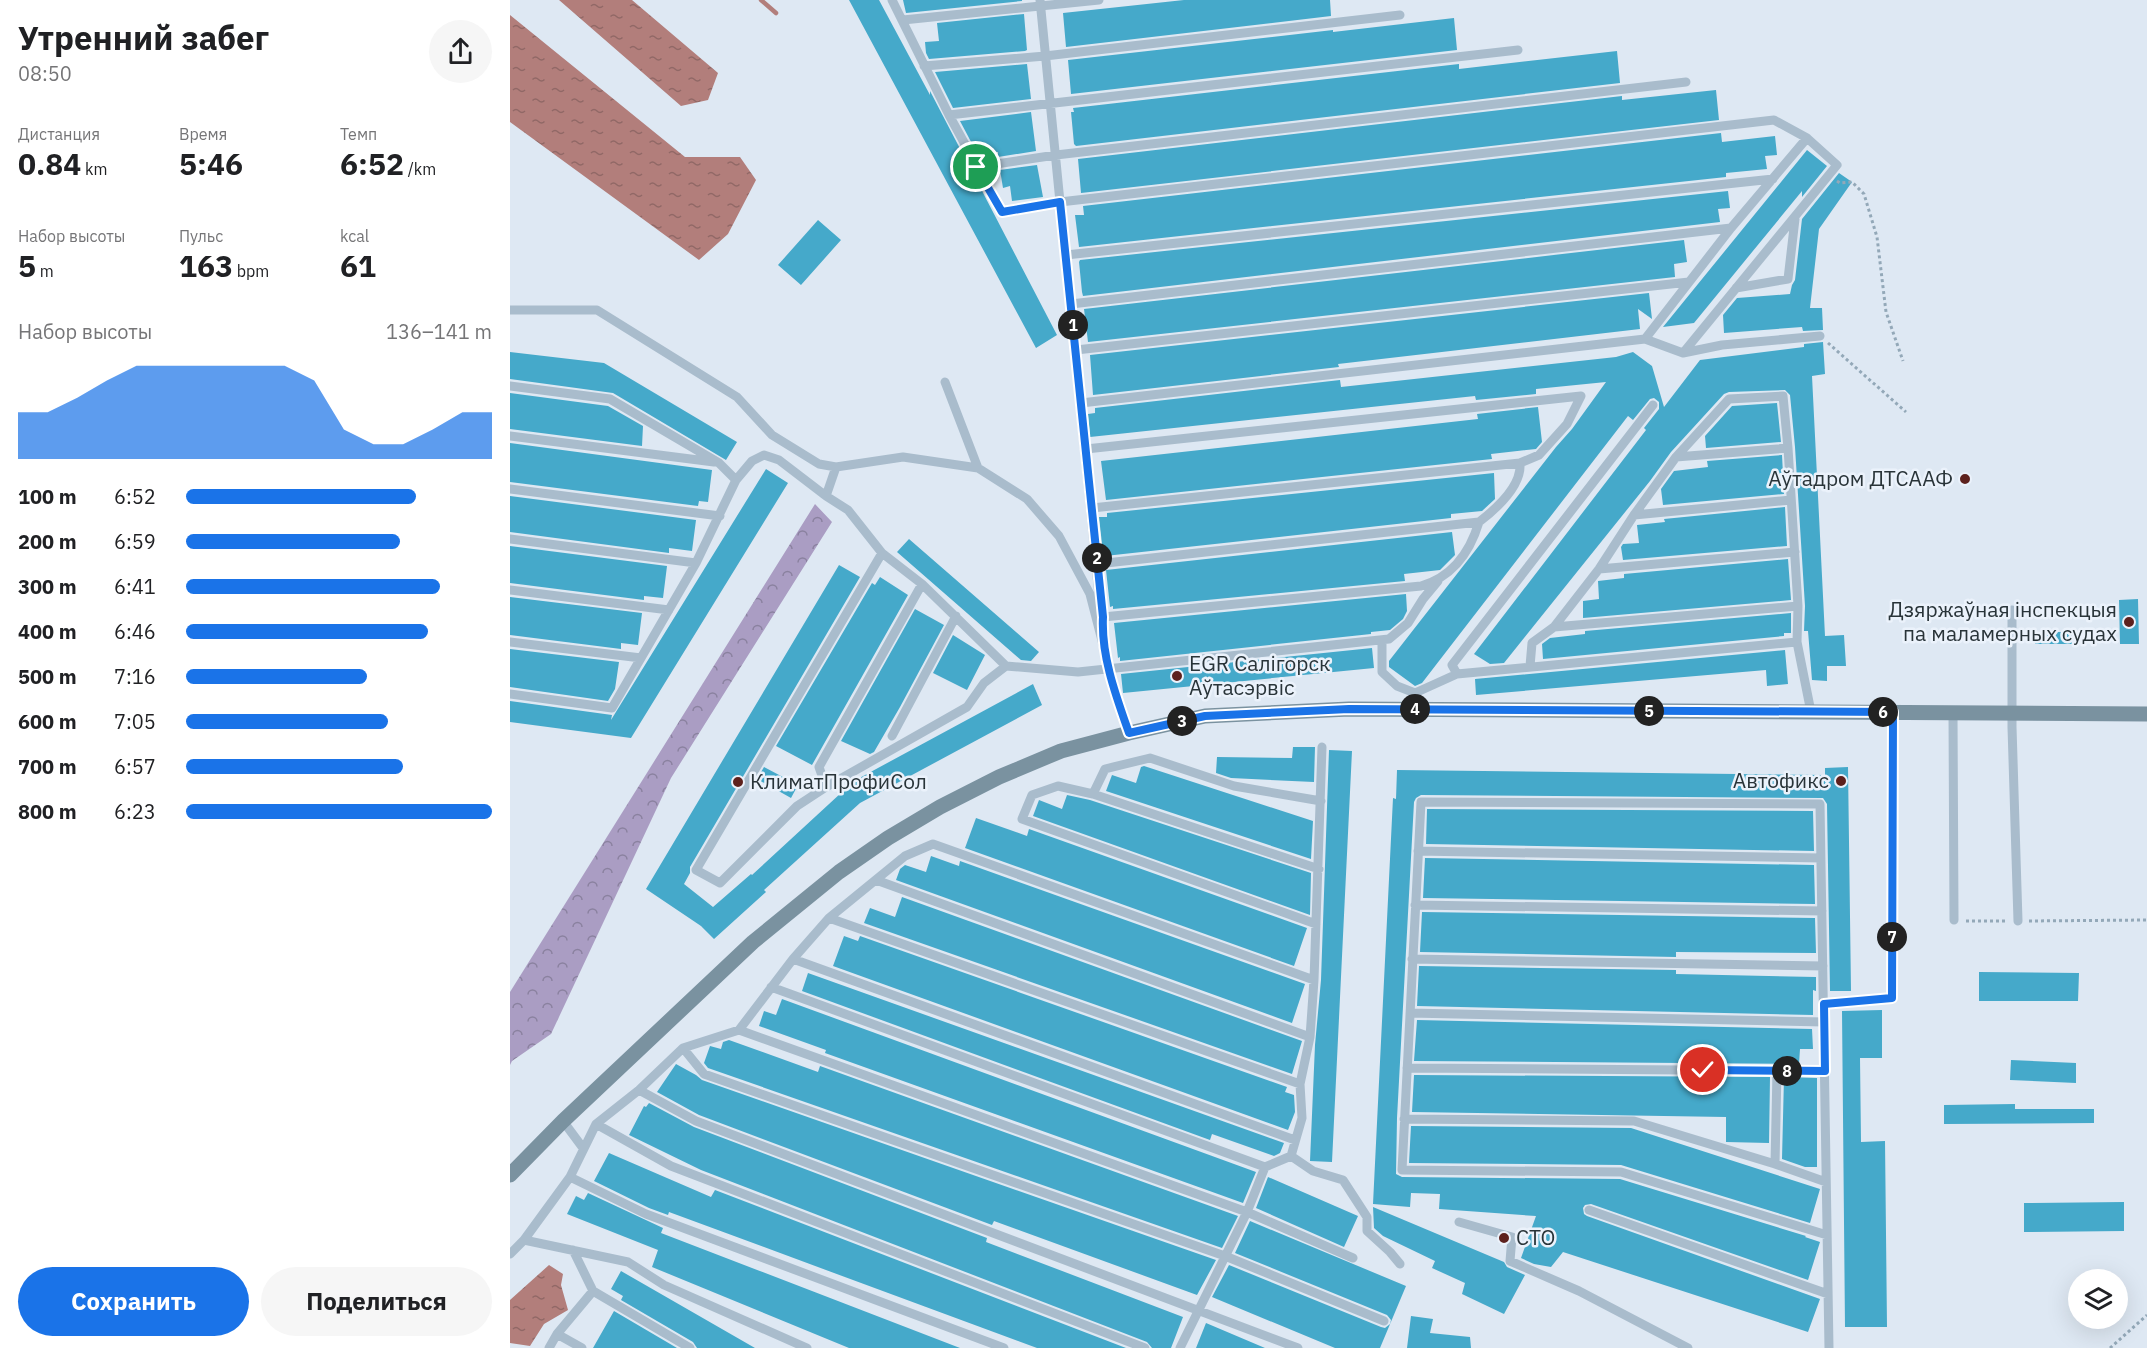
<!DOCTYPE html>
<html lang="ru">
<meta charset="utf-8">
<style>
body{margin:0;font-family:"IBM Plex Sans",sans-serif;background:#f6f6f6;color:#202124;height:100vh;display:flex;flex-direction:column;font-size:22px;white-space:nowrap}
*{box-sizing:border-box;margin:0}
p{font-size:20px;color:#757577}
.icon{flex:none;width:33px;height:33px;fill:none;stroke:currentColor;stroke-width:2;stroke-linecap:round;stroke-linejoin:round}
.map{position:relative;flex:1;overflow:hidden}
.panel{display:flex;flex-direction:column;background:#fff;width:510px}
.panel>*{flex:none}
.fabs{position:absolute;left:1558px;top:1269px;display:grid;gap:12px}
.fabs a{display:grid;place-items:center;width:60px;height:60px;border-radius:50%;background:#fff;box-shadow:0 6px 24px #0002;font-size:30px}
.pin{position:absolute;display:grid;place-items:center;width:51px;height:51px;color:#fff;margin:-26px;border:3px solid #fff;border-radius:50%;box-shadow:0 2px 6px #0007}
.km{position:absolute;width:30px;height:30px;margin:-15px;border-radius:50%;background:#222;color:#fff;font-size:16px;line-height:30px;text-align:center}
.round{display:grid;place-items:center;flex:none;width:63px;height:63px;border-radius:32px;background:#f6f6f6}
.overview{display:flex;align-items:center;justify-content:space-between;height:102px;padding:0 18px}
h1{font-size:33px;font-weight:700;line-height:45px}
.figures{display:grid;grid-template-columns:repeat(3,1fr);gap:9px;height:102px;padding:6px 18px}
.figures div{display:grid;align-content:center}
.figures b{font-size:30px;font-weight:700}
.figures small{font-size:16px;font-weight:400}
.figures p{font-size:16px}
.chart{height:168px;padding:12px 18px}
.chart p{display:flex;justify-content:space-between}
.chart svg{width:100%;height:108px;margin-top:6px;fill:#1a73e8;opacity:.7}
.button{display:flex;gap:12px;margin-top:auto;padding:12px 18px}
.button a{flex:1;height:69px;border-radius:36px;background:#1a73e8;color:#fff;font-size:24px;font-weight:700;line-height:69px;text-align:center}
.button a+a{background:#f6f6f6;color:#202124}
ul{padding:0 18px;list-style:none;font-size:20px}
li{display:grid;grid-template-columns:96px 72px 1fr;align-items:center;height:45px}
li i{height:15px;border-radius:8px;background:#1a73e8}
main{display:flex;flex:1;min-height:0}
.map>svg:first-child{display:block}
.forest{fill:url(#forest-crowns)}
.water{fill:url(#water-ripples)}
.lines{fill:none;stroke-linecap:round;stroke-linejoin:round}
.stream{stroke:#b27e7b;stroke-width:4.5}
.building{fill:#45a9ca}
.path{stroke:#93a8b8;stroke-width:3;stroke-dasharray:3 3;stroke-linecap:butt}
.service{stroke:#a9bccc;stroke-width:9}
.secondary{stroke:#7a92a0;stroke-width:15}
.route-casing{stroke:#fff;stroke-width:12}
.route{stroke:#1a73e8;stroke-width:8}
.poi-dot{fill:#5d211d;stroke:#ebf2fb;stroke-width:2}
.labels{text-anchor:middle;stroke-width:5;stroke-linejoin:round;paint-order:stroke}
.poi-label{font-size:21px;fill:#293439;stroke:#ebf2fb;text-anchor:end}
</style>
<main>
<section class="panel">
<div class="overview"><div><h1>Утренний забег</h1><p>08:50</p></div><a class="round"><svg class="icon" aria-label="share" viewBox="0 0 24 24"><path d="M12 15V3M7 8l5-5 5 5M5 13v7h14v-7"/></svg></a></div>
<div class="figures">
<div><p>Дистанция</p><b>0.84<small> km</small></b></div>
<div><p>Время</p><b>5:46</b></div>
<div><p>Темп</p><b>6:52<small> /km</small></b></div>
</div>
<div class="figures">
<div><p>Набор высоты</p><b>5<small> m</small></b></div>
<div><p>Пульс</p><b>163<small> bpm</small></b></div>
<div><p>kcal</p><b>61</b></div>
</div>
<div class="chart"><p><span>Набор высоты</span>136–141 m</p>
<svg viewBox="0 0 160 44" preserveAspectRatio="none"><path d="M0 44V25L10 25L20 19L30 12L40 6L50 6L60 6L70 6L80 6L90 6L100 12L110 32L120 38L130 38L140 32L150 25L160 25V44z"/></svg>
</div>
<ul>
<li><b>100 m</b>6:52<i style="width:75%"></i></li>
<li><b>200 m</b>6:59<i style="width:70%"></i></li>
<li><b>300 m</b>6:41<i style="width:83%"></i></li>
<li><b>400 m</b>6:46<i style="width:79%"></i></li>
<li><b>500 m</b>7:16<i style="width:59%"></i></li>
<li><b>600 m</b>7:05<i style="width:66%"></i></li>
<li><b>700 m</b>6:57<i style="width:71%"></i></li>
<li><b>800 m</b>6:23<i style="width:100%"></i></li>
</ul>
<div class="button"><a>Сохранить</a><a>Поделиться</a></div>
</section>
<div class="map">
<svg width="1637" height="1348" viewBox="0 0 1637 1348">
<defs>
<pattern id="forest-crowns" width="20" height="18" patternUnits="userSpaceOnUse" patternTransform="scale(1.5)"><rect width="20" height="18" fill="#aa9dc3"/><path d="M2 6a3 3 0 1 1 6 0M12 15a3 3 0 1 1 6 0" fill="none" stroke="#8a819f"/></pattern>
<pattern id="water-ripples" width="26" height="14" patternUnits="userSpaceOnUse" patternTransform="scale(1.5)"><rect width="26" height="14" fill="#b27e7b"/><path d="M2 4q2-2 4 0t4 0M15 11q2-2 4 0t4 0" fill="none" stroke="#916866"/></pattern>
</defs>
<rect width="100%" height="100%" fill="#dee8f3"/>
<!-- forest -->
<path class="forest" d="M305,504L322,522L161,778L41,1034L2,1061L0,1065V992Z"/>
<!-- water -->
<path class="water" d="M49,0H122L208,73L198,100L171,106Z
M0,15L175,157H230L246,180L218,234L189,260L0,122Z
M39,1265L53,1274L51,1285L58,1310L34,1324L20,1346L0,1343V1300Z"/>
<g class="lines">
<!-- stream -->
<path class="stream" d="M251,0L266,13"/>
</g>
<!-- building -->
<path class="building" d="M339,0H369L420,95V91L547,335L526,348Z
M393,0H512V1L396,13Z
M674,0H820L821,16L556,47L553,13Z
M514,14L517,50L515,51L419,59L416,53L415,42L429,41L427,23Z
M944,18L947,50L561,94L558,60L823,30V32Z
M1107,51L1110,83L566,146L564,144L561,112H564L563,108L949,64V69Z
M517,64L521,99L443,108L425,72Z
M1206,90L1209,120L571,193L568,159L1112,96V100Z
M521,112L526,151L488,157V152L468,155L450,121Z
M1211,133L1212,142L1265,136L1267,155L1255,156L1257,169L1216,173V177L569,247L565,215H574L573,206Z
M1297,150L1317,166L1292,197V191L1184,323L1153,327Z
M527,165L533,197L502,201L500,186L493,188L490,170Z
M1329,173L1342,182L1309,229L1300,308H1312L1313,330L1293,331L1292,327L1214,333L1213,315L1227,298L1280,294L1282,285L1285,280L1292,219Z
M1218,191L1220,208L1208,209L1210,222L573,296L572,292L569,262L570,260Z
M308,220L331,240L291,285L268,265Z
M1174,240L1177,262L1164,264L1165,277L578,342L574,309Z
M1139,293L1142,319L1128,309L1130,329L828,364L829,367L583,395L580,355Z
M1313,342L1315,374L1302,376L1315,636L1334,635L1336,666H1317V681L1302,680L1298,631H1294L1295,606L1285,447L1280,395L1275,390L1219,392L1214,394L1161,452L1140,481L994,663L980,664L964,654L1136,430L1134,428L1149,409V402L1144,398L1140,399L1123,420L1118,416L912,683L905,686L879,667V661L1046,447L1062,429L1096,382L1026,389V394L966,400L965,396L580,437L578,414L585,413V408L830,380L831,387L1106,357L1123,352L1142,366L1154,407L1190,360L1294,347V344Z
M0,352L94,363L227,442L216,460L103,393L0,379Z
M0,393L98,406L133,426L132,446L0,429Z
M1267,403L1271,442L1196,448L1195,436L1222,406Z
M1028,407L1032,442L1026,449L981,454L982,459L596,500L591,461L968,419L967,414Z
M0,443L202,470L198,502L189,501L188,506L0,482Z
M1272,455L1274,494L1153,505L1151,489L1164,471L1198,467L1197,461Z
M256,469L278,483L121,738L0,722V701L102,715L101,720Z
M984,473L985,499L972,511L941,514V518L595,556L593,553L589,517H597V513Z
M0,496L186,520L182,551L159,548V553L0,532Z
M1275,507L1277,546L1113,560L1111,547L1113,544L1129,543L1127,525L1155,522L1154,519Z
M942,532L945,555L930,570L894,574L895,581L603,609V606L600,607L596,570Z
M399,539L529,652L521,661L511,660L387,552Z
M0,546L157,566L153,598L134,596V600L0,583Z
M1278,559L1281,600L1073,618V601L1089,599L1088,581L1114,578V574Z
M329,565L350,577L180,867V873L174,884L203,907L241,874L242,875L344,781L523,684L532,705L350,803L254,890L256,892L204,939L191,926L136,889Z
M370,577L398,595L302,765L266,746L362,583L365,585Z
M896,594L897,611L893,619L880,630L861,632V634L610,661V657L608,658L604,623Z
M0,597L132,613L128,645L111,643V649L0,635Z
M1628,599L1629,644H1610L1609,600Z
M405,609L434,625L390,707L364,752L360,754L331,741Z
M1281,613V633H1274V636L1033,659L1032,644L1040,638L1075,634V631Z
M1526,632H1562V644H1525Z
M443,635L475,655L457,690L423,673Z
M862,648L864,668L613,693L611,674Z
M0,649L109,662L105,689L98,701L0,687Z
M1275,650L1278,684L1257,686L1256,670L966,695L965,679Z
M783,747H805L804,782L721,778L706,773L707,757L782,758Z
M819,750L842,751L822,1162L800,1161L805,1045L811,980Z
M634,766L803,821L801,859L596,791L602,775L626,783L631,767Z
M254,767L288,785L281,798L247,779Z
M1338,767L1341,991H1320L1317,804L1313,798L911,795L906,798L904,802L887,1118L886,1174L892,1177L1110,1179L1296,1236L1295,1237L1310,1242L1298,1280L1081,1204L1075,1205L1073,1208L1074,1214L1077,1216L1310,1299L1298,1332L1053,1252L1041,1267L1024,1264L1011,1258L1026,1216L929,1209L930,1194L901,1193L900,1207L863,1204L883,798L886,799L887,770L1315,775V768Z
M557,795L580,800L801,873L800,915L523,816L529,800L552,809Z
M917,809L1303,811L1304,851L916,844Z
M466,818L517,836L519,829L797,928L784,966L455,848Z
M421,856L449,866L450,861L795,984L782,1023L386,880L390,869L395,865L416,872Z
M915,858L1304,865L1305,904L913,898Z
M392,897L792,1041L782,1074L354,923L360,908L385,917Z
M912,912L1305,918L1306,953L1166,952V957L910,952Z
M334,936L348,941L350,936L777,1087L775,1092L784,1095L785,1112L778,1130L323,966Z
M909,966L1166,970V974L1306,977V991L1303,990V1015L907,1006Z
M1469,972L1569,973L1568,1001H1469Z
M298,973L774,1143L770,1153L764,1156L702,1134L700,1140L292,991Z
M272,999L746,1172L733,1203L315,1053L316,1050L249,1026L254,1011L266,1015Z
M1372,1010V1058H1350L1351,1142L1375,1141L1377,1327H1335L1332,1011Z
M907,1020L1302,1029L1303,1049H1290L1289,1064L904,1061Z
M219,1040L308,1072L310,1066L728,1216L712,1248L198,1068L194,1063L200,1046L211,1049L213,1042Z
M1501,1060L1566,1063V1083L1500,1080Z
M166,1064L186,1075L192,1080L706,1260L687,1295L484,1221L482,1225L189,1115L147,1092Z
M904,1075L1260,1077L1259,1143L1216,1142V1117L902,1112Z
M1274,1077L1307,1078V1167H1295L1272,1159Z
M139,1103L184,1127L477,1238L476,1242L673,1317L661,1348H642L637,1342L191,1170L119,1135L134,1106L136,1107Z
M1505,1104V1109H1584V1123L1434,1124V1105Z
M901,1126L1121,1128L1310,1189L1300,1223L1111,1165L899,1163Z
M99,1153L201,1197L205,1190L616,1348H527L159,1212L158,1215L139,1208L84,1181Z
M758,1177L848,1216L834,1247L746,1208Z
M78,1193L153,1228L151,1233L450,1348H339L142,1267L148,1250L57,1214L66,1196L74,1200Z
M1614,1202V1231L1514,1232V1203Z
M863,1207L994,1262L997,1267L1015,1275L994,1314L952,1294L955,1283L922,1268L925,1261L873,1236L864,1228Z
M740,1221L896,1286L870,1348H825L702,1297L719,1265L871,1327L875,1328L880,1324L881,1320L877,1315L725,1253Z
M111,1271L245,1348H187L183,1342L111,1300L113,1296L101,1289Z
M104,1311L167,1348H83Z
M901,1316L923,1319L920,1333L960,1337L961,1348H897Z
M696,1323L755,1348H686Z"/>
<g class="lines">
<!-- path -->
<path class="path" d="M1327,181L1330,183L1342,182L1354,194L1367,237L1376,312L1393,361
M1318,343L1396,412
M1456,921H1497
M1519,921L1637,920
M1600,1348L1637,1315"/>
<!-- service -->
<path class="service" d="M382,0L439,115L492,212L550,202L1264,120L1297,138L1221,228L1135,339
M530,0L592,626
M393,20L589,0
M414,66L535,56L890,15
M439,115L1008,50
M466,167L546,155L1176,82
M556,255L1263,179
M1226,288L1278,279L1285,219
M561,304L1221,228
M0,310H87L227,397L262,435L309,464L326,467L393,457L468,468L517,499L549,536L580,594L609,706L619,733
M566,350L1179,282
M1173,353L1327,165L1297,138
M435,382L468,468
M0,386L100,399L209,463L226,480
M571,403L1135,339L1173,353L1212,345L1310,336
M1143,405L942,665L947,674L1287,642
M0,436L204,462
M576,449L1071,396
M1166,457L1278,448
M0,489L210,516
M316,496L338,510L372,553L412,584L496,666L568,672L879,639L898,623L913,599L928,581
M582,508L1010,463L1029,455L1057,424L1071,396
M1124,515L1281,500
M0,539L186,563
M372,553L186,870L210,883L287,806L316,787L457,707L474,683L496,666
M587,564L969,522C986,509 1012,486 1010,463
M1089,569L1285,552
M0,590L159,610
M1502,610V727L1508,921
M593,617L911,586C942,577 960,552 969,522
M1044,627L1288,606
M872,640V672L887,686L905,693L947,674
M0,642L131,658
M1020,666L1022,643L1044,627L1089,569L1124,515L1166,457L1219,399L1273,396L1278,448L1288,606L1287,642L1301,712
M0,694L102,708L186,563L226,480L242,461L254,455L269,460L316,496L326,467
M1443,713L1444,920
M382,736L446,616
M316,787L309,767L412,584
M583,794L809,869
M908,851L1311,858
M366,880L800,1037
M905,905L1312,911
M319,918L790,1084
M806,924L512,819L522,795L548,786L583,794L595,769L640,758L724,786L811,801
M283,959L785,1140
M902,959L1313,966
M261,987L755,1167
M1313,1004L1382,998L1383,712
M900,1013L1314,1022
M229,1030L737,1212L843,1258
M173,1048L194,1074L715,1256L874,1321
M897,1068L1315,1071
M129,1090L186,1121L788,1348
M894,1119L1124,1121L1265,1164L1316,1182
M53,1121L73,1148
M86,1124L161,1166L635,1348
M781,1156L803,1171L833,1180L857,1217V1231L880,1252L890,1264
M1265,1164L1267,1071
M60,1177L136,1214L494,1348
M1079,1210L1318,1294
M949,1222L1002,1237L1000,1261L1069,1291L1178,1348
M1317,1235L1111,1172L892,1170L911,802L1310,804L1319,1348
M14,1240L118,1262L154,1285L297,1348
M0,1254L14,1240L60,1177L86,1124L129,1090L173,1048L229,1030L283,959L319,918L395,856L423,844L804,980
M83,1291L180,1348
M47,1334L72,1348
M39,1348L47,1334L83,1291L63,1250
M670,1348L737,1212L755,1167L781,1156L792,1118L790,1084L800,1037L804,980L812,747"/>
<!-- secondary -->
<path class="secondary" d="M0,1175L53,1121L243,942L329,872L378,838L430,807L489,777L551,751L619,733L695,716L839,709L1637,714"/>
</g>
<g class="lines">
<!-- route casing -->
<g class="route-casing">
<path id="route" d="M466,167L492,212L550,202L593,617C591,656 606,696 619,733L695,716L839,709L1383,712L1382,998L1314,1004L1315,1071L1193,1070"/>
</g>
<!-- route -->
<use href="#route" class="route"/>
</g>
<!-- markers -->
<g class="poi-dot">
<circle cx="1455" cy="479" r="6"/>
<circle cx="1619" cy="622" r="6"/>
<circle cx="667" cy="676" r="6"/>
<circle cx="1331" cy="781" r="6"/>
<circle cx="228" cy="782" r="6"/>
<circle cx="994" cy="1238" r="6"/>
</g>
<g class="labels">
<!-- poi labels -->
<g class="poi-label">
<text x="1443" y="486">Аўтадром ДТСААФ</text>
<text x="1607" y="617">Дзяржаўная інспекцыя<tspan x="1607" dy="24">па маламерных судах</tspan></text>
<text x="679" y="671" text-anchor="start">EGR Салігорск<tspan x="679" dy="24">Аўтасэрвіс</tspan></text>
<text x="1319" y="788">Автофикс</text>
<text x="240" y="789" text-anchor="start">КлиматПрофиСол</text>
<text x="1006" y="1245" text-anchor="start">СТО</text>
</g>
</g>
</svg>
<div class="fabs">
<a><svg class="icon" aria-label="layers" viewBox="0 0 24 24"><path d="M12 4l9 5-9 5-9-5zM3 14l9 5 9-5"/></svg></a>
</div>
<div class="pin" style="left:466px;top:167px;background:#1e9e55"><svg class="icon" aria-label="arrive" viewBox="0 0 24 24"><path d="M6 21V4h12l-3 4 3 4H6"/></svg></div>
<div class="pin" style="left:1193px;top:1070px;background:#d93025"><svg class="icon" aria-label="check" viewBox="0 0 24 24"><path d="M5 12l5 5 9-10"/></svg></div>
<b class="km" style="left:563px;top:325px">1</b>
<b class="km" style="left:587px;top:558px">2</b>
<b class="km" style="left:672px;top:721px">3</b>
<b class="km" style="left:905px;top:709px">4</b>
<b class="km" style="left:1139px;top:711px">5</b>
<b class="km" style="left:1373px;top:712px">6</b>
<b class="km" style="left:1382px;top:937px">7</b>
<b class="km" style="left:1277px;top:1071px">8</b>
</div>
</main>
